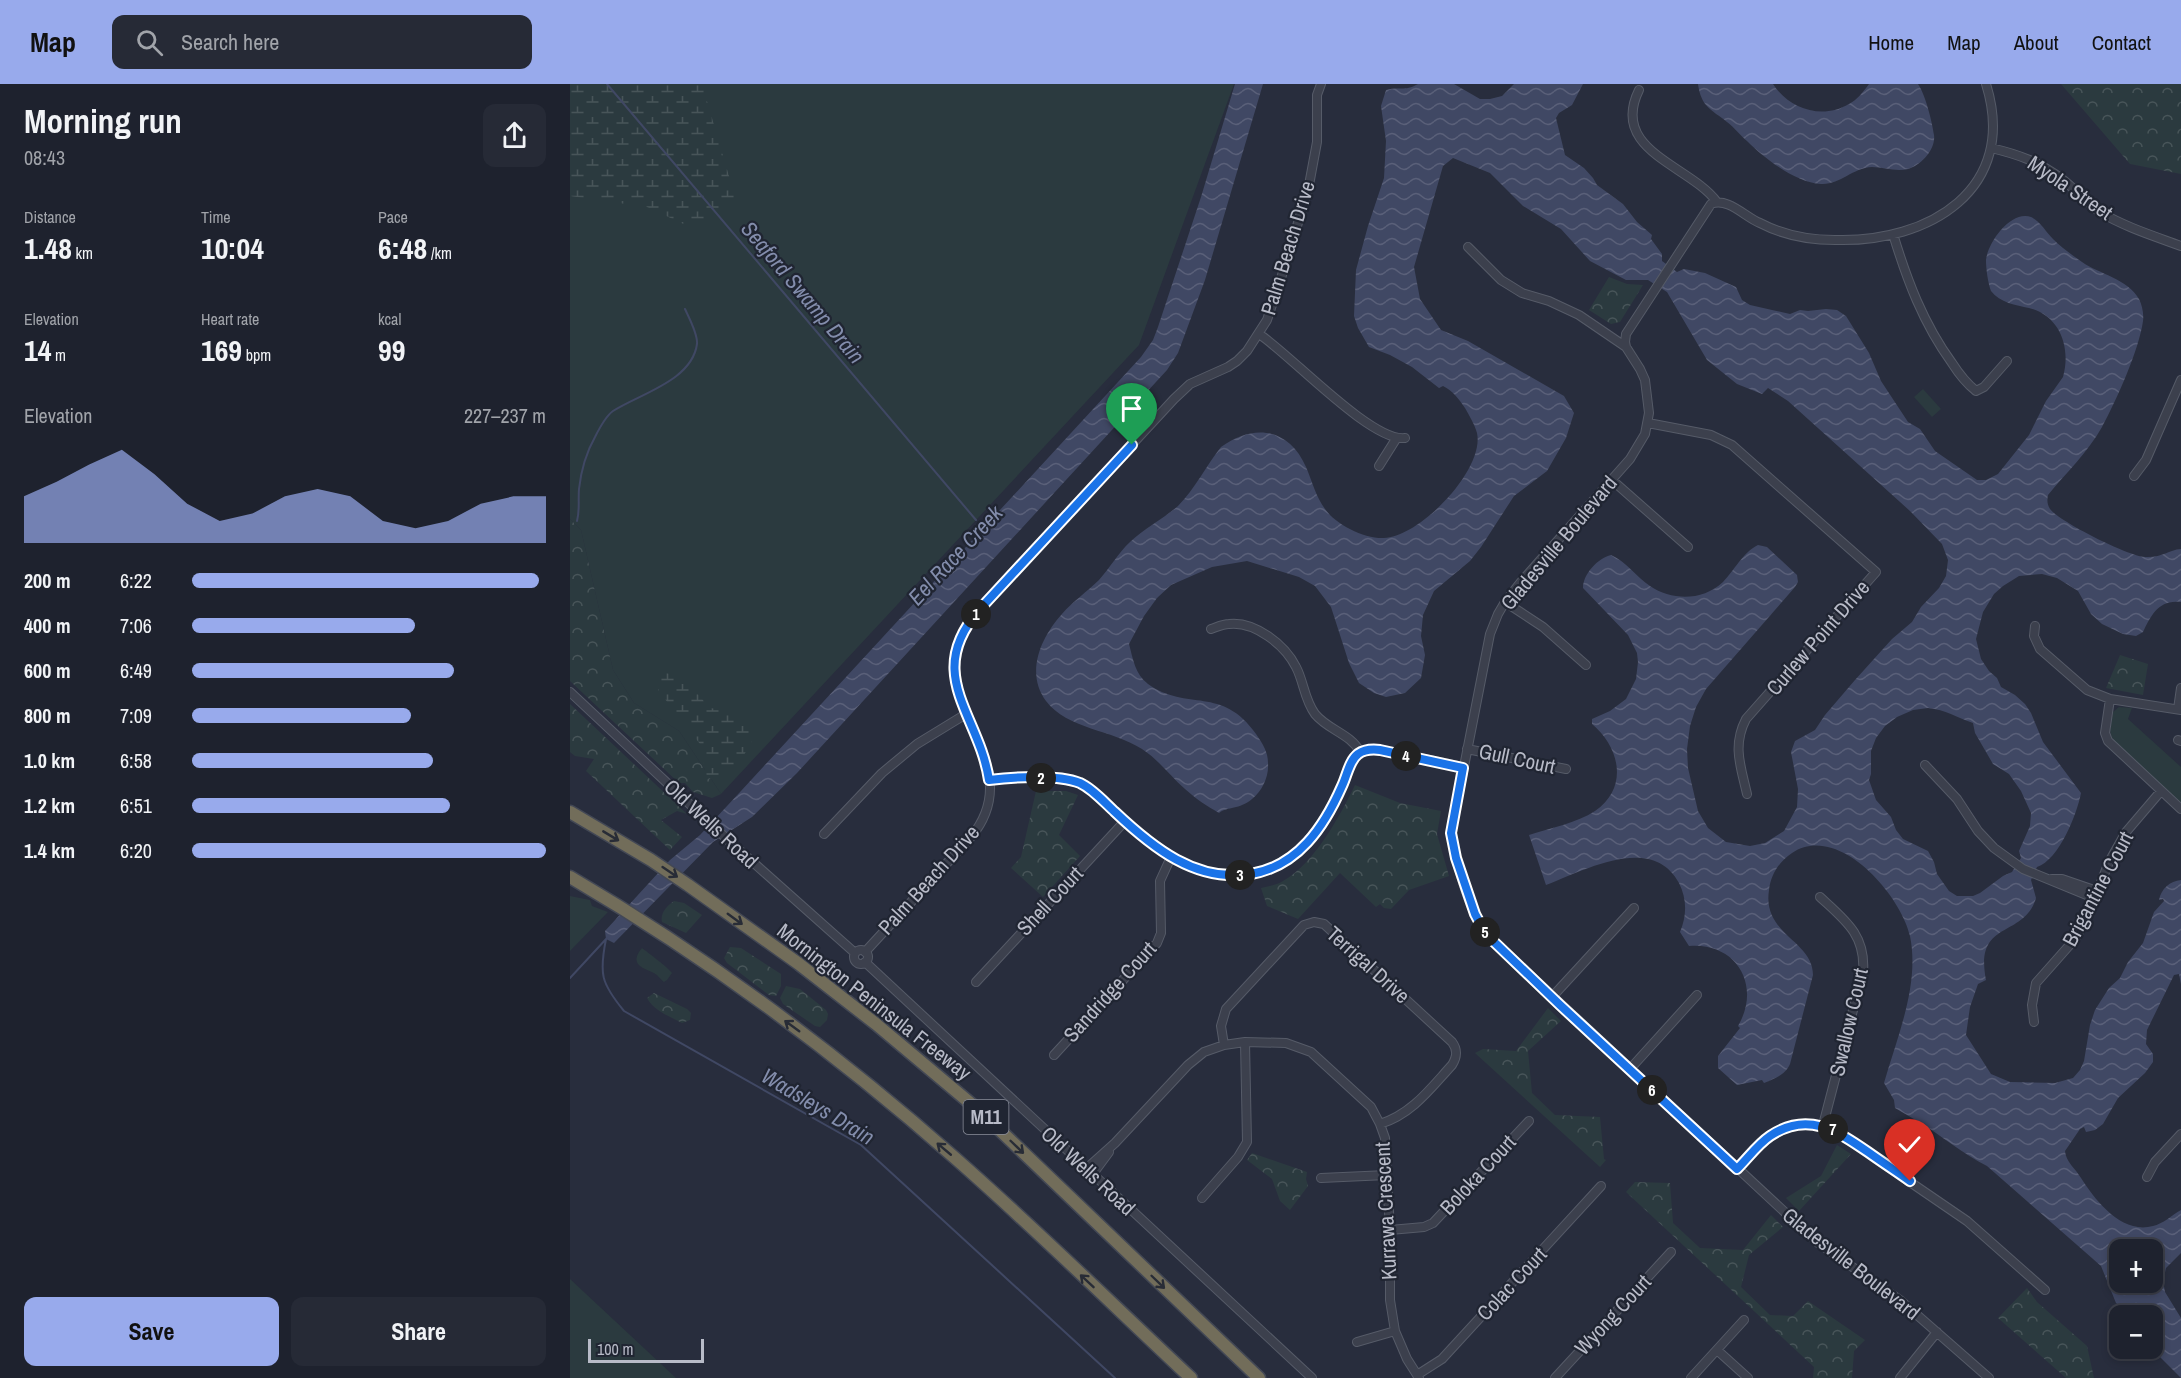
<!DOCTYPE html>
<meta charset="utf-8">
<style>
body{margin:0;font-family:"Archivo Narrow",sans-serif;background:#262a36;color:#f1f3f6;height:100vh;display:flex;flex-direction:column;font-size:22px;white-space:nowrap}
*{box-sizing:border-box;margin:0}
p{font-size:20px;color:#a1a4aa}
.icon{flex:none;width:33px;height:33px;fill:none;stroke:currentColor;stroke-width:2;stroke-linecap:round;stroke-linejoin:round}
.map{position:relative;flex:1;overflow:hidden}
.details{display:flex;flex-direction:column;background:#1e222e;width:570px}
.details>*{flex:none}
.controls{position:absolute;left:1539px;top:1155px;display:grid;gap:12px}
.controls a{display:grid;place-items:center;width:54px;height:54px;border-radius:12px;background:#1e222e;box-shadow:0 3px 9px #0003,0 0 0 2px #3c3f4a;font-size:30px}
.scale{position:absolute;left:18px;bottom:15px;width:116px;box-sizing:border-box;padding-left:6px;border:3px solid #b8bbc8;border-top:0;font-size:16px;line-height:21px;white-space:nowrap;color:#b8bbc8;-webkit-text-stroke:4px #202532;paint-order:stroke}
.pin{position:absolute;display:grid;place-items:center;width:51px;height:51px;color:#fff;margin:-62px -26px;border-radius:50% 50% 50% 0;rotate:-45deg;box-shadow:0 0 6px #0007}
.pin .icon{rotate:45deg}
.km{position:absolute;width:30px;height:30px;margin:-15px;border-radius:50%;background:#222;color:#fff;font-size:16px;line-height:30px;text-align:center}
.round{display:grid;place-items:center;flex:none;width:63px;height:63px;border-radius:12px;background:#262a36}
.summary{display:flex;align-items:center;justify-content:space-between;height:102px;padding:0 24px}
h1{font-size:33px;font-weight:700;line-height:45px}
.metrics{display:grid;grid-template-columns:repeat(3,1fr);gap:9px;height:102px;padding:6px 24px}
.metrics div{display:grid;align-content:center}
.metrics b{font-size:30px;font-weight:700}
.metrics small{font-size:16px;font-weight:400}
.metrics p{font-size:16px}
.chart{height:168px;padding:12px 24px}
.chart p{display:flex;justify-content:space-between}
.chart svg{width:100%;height:108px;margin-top:6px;fill:#98aaec;opacity:.7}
.button{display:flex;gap:12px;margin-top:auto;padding:12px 24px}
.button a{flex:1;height:69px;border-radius:12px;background:#98aaec;color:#111;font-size:24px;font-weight:700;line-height:69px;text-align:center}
.button a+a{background:#262a36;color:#f1f3f6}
ul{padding:0 24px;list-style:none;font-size:20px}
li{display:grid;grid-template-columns:96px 72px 1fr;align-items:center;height:45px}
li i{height:15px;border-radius:8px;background:#98aaec}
header{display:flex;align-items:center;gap:36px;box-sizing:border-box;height:84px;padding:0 30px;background:#98aaec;color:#111}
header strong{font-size:28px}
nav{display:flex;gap:33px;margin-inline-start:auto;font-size:21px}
.search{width:420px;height:54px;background:#262a36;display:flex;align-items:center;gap:15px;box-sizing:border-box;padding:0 21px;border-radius:12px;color:#a1a4aa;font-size:22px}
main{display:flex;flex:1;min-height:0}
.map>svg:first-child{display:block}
.grass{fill:#2b3a3f}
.forest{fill:url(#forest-crowns)}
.wetland{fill:url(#wetland-marsh)}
.water{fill:url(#water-waves);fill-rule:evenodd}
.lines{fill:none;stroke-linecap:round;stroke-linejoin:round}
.stream{stroke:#404864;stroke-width:2}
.minor-casing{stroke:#565b68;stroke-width:10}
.highway-casing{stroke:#434855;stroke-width:15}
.minor{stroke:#3c404d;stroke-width:8}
.highway{stroke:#726d5a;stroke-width:12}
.oneway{stroke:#282c36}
.route-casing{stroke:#fff;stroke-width:12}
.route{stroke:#1a73e8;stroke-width:8}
.labels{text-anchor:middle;stroke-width:4.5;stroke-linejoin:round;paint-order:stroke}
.shield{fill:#202532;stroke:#8a8e9b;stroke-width:1.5}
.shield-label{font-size:20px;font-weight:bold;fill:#b8bbc8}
.street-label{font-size:21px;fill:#b8bbc8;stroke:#202532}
.water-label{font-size:22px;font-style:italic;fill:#838dac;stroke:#202532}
</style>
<header>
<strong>Map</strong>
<div class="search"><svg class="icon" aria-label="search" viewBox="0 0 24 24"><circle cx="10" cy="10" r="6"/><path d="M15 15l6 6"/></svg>Search here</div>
<nav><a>Home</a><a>Map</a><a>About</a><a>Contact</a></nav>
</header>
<main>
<section class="details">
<div class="summary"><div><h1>Morning run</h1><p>08:43</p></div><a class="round"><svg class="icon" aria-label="share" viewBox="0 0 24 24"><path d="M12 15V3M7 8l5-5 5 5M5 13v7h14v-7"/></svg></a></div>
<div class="metrics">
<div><p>Distance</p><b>1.48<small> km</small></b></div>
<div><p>Time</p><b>10:04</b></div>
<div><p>Pace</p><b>6:48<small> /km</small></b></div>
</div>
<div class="metrics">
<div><p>Elevation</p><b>14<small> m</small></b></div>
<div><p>Heart rate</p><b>169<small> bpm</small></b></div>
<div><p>kcal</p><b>99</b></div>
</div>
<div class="chart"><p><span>Elevation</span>227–237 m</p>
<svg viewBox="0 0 160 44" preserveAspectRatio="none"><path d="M0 44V25L10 19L20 12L30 6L40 16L50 28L60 35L70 32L80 25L90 22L100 25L110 35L120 38L130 35L140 28L150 25L160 25V44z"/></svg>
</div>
<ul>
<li><b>200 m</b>6:22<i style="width:98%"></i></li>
<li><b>400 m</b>7:06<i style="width:63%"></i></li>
<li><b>600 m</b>6:49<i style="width:74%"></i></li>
<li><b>800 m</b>7:09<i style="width:62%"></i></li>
<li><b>1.0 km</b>6:58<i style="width:68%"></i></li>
<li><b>1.2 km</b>6:51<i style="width:73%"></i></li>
<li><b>1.4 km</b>6:20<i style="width:100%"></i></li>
</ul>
<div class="button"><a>Save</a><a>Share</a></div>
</section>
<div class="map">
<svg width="1611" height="1294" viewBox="0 0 1611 1294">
<defs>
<pattern id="forest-crowns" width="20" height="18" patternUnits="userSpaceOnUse" patternTransform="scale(1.5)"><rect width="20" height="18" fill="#2b3a3f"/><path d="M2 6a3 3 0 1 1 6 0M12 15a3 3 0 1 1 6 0" fill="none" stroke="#485559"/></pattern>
<pattern id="wetland-marsh" width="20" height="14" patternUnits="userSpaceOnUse" patternTransform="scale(1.5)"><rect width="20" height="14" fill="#2b3a3f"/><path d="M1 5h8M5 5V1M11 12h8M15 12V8" fill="none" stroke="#485559"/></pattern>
<pattern id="water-waves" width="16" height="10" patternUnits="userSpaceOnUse" patternTransform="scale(1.5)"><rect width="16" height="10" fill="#404864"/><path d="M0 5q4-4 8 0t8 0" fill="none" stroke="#5a6079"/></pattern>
</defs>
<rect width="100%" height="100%" fill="#282d3d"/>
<!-- grass -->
<path class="grass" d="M0,0H664L569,261L151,710L109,647L64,619L43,586L11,446L0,435Z
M1353,305L1371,325L1362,333L1344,313Z
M1549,623L1562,624L1558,635L1611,683V719L1542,655L1540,647L1543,628Z
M0,812L20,816L22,822L38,828L0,867Z
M72,864C77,868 99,884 102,889L97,896L94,898C91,896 89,893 87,891C79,885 56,883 72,864Z
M0,1195L106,1294H0Z"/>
<!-- forest -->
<path class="forest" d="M1491,0H1611V90L1560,80Z
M1039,193L1057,200L1073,201L1050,238L1041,240L1019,226Z
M0,435L11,446L43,586L64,619L109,647L151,710L142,714L123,708L115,699H109L0,597Z
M1550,571L1578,580L1573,611L1536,604Z
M0,620L117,730L107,727L91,736L112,753L100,766L16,687L24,675L5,672L0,668Z
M785,701L830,719L871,727L867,750L879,792L839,806L821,825L814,824L810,820L806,823L770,789L728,835L697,822L691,804C699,802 707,801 713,797C744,780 770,732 785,701Z
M466,707H496L508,711L489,751L510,772L473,813L441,784L451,773Z
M104,817L114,819L132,831L116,849L92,838C90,829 97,822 104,817Z
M160,863L171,864L211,890V902L206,912L199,911L157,879L154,874Z
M216,902L230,905L256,926L258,930L257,936L250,943L245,942L213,920L210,914Z
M84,909L117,925L121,929L120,936L112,939C99,932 84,927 77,914Z
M978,924L991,937L958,967L962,1009L985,1031L1030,1033L1034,1075L1036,1076L1030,1083L905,969L913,965L946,967Z
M1267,1061L1281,1070L1229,1127L1216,1114L1251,1092Z
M682,1069L737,1088L736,1095L738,1102L720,1126L710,1117L702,1095L677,1076Z
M1065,1098L1100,1099L1103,1139L1130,1164L1173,1166L1201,1131L1213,1143L1179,1171L1171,1203L1200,1231L1223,1232L1238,1217L1295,1256L1284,1267L1282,1294H1243L1244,1283L1056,1108Z
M1457,1204L1467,1218L1517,1262L1524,1294H1496L1428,1234Z"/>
<!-- wetland -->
<path class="wetland" d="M0,0H132L166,116L150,133L120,143L77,123L0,112Z
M89,585L118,599L140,624L161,627L187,648L165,687L137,695L130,660L88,606Z"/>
<!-- water -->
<path class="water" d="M665,0H693L635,196L608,269L597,286L227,689L182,733L143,758L44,859L36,855L35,847L100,776L130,751L171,707L571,273L583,256L588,243L631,113Z
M848,0H884L910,15H920L932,12L944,0H1013L1002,21L989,29L986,34L995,71L1014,84L1023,94L1027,101L1053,120L1067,138L1082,151L1081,155L1092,170V177L1107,188L1114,185L1135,189L1166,203L1172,216L1180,221L1202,226L1220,230L1230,226L1238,227L1256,225L1267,226L1276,232L1299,269L1311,297L1338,338L1350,345L1365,367L1407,396H1416L1428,390L1459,351L1476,317L1493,293C1501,265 1491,232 1459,224C1446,221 1430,219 1421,207C1418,199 1416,185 1416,176C1418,158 1441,126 1461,133C1470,137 1476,148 1483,155C1492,164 1502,171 1512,178C1529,190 1558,195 1569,215C1572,221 1574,230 1573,237C1569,266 1546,317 1532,343C1518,368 1496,389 1478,411C1477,416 1477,420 1480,425C1490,438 1558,472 1575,473C1592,474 1598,466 1611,465V518C1589,515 1581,531 1573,548L1566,552L1553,550L1532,540L1521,530L1508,507L1487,494L1472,490L1449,492L1433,502L1424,510L1413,528L1406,555L1411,575L1419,587L1427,594L1431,603L1445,611L1455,620L1461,629L1473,658L1511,709C1507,730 1489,776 1467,783L1461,796L1466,814C1454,855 1404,835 1416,896L1408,900L1400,923L1396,951L1421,990L1440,998L1485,999L1503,994L1510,986L1514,977L1520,941L1525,926L1539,904L1550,894L1558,878L1573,859L1584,828L1594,817L1593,815L1589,816C1591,805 1600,797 1611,796V900L1609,890L1604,891L1577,946L1576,960L1583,970V978L1575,989L1548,1014L1533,1040L1525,1046L1516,1048L1514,1043L1510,1045L1495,1067C1496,1078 1505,1084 1511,1094C1525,1116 1552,1151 1583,1142C1593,1140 1602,1131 1611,1126V1169L1596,1184L1593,1197L1595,1208L1611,1234V1294L1582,1265V1232L1561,1231L1546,1219L1531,1182L1417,1082C1393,1070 1372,1052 1349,1038C1341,1033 1333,1029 1325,1024L1324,1016L1314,999C1327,953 1350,901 1340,852C1331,811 1268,738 1222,769C1209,778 1201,790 1199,806C1192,851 1243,856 1243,891L1220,980C1215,991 1206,994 1194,999L1192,996L1167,1001L1148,984V972L1170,944L1168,942C1192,901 1166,858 1119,862L1110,848C1117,831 1117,815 1109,799C1082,749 1015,786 976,801L959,751C980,744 1007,739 1025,727C1059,704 1050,663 1022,640V635L1040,627L1056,615L1066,595L1068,578L1067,569L1058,551L1013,504C1013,490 1028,474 1041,471C1057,478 1066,493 1080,502C1102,517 1133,517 1153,498C1164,487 1173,468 1188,461L1197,463L1227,491L1228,498L1225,503L1136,605L1126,623L1120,642L1117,665L1118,684L1128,727L1138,744L1156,758L1180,762L1195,759L1214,747L1227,723L1228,705L1221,668L1225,657L1245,646L1255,631L1285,596L1322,555L1342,538L1351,523L1369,504L1376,492L1378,476L1372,460L1340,427L1218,317L1198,304L1192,310L1167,300L1137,276L1097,208L1078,196H1056L1020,177L991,145L953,122L920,89L883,74L873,82L844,183L850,215L871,246L898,257L994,312L1004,329L996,354L977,387L944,412L911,463L900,477L864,507L853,531L851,552L855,571L851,594L835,609L816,613L804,609L789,599L779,579L761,523L745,502L729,493L677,477L642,483L601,501L587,514L574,532L559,560C563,575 565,590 578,600C617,628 652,601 686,650C693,660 698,668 698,679C699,693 692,707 682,715C669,726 658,722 649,729C637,722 626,715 615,705C600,692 589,676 572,665C543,646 497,645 476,617C455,589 471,553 492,530C503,517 517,508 529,496C540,484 548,469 560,458C575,444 593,435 608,422C625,405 636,382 651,363C684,339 719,344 736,383C742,397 746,413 755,425C766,441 795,455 814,454C850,453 915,385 907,349C905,341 899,331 895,324C889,315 883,307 873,302L869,304L842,283L820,271L799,263L788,244L784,232L786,186L798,142L814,94L816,57L811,22L816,6C829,2 834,8 848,0ZM1358,624C1376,626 1386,633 1403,639L1405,649L1423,680L1439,690L1451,707L1461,729L1460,742L1449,767L1451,774L1442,788L1433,792L1410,809L1403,812H1387L1379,807L1367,790L1364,778L1358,767L1333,755L1326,746L1321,733L1306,716L1299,696L1301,690V667L1306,654L1315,642L1327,633L1343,626ZM1550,1166H1582V1198H1550Z
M1128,0H1203C1219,25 1252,36 1279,20C1287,16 1294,7 1299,0H1348C1356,12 1362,38 1364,51C1366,66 1350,82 1338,85C1325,88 1314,83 1302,83C1282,84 1270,101 1251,100C1226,99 1194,74 1177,57C1170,51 1164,43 1157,38C1150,32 1142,28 1136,21C1131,15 1129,7 1128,0Z"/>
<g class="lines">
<!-- stream -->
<path class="stream" d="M37,0L406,436
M7,437C10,426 8,417 9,405C11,387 16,369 25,353C29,345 36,332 43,327C69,310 122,297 127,260C128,250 119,234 115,225
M36,855C29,890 31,899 54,927L291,1061L545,1294
M0,894L37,854"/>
<!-- minor casing -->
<g class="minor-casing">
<path id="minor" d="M1069,6C1039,67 1120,81 1147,118
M1421,64C1447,70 1470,78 1492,95C1505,105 1516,118 1530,128C1555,143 1584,152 1611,162
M1323,150C1337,196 1353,239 1382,279C1389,290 1396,299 1406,307L1414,303L1437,277
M898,163L931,196L952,209L979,217L1009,231L1056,263L1070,285L1075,296L1079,329L1075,350L1060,375L950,499L935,518L928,530L920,550L881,749C888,783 898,829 921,855L1248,1159L1330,1216L1419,1294
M689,250C720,270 801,358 835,354
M1056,263L1055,258L1056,250L1141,120C1158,113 1175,133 1190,139C1213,151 1240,156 1265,156C1359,159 1449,105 1416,0
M1078,339L1141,351L1162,361L1306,488L1176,635C1162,662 1171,683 1177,710
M809,382L826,355
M1564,392L1576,376L1611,296
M1042,396L1118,463
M935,518L973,543L1016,581
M1465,542L1464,552L1470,565L1517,606L1540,615L1611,626
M641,545C647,543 653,540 659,540C685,537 715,561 726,583C734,598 734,615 745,630C758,646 781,650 790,668
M0,608L158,756L285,869
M1540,615L1535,649L1538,657L1611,725
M1608,625L1611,604
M1608,656L1611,657
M897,665L996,685
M1355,681L1387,715L1408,747L1424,764L1453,785L1524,814
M419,696C443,693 487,690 510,699C523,705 534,718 545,728C582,763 626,799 681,790C728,782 754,743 772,702C777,692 779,677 788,670C795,665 803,665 810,666L893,683
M254,750L312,689L347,660L396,630
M1482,795H1492L1527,807
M1250,813C1275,836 1296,851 1293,888L1253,1041
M284 873a7 7 0 1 1 14 0a7 7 0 1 1-14 0Z
M295,868L401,753C467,673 334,613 409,526L604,315L620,300L658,283L667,277L677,267L697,236L718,173L739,101L747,58V11L751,0
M295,878L742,1294
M406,898L555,737
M982,913L1064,824
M1464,938L1462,921L1466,899L1505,855L1517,834L1539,778L1556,748L1591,707
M654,961L651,942L656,925L734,841L744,838L754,840L882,958C888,966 887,973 882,981C860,1005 842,1030 810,1040
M484,971L587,859L591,849L590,797L601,773
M1060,985L1127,911
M516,1085L545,1059L618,981L634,968L654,961L675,958L716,959L741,968L801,1023L810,1040L815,1054L817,1091L820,1146V1216L825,1247L837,1275L849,1294
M1167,1085C1195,1055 1217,1030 1261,1044L1397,1137L1475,1206
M522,1091L539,1068
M1577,1093L1585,1078L1611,1050
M751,1094L817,1091
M632,1114L668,1073L677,1058L675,958
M820,1146L854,1143L863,1139L959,1037
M787,1258L825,1247
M1147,1266L1178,1294
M847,1291L872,1275L1031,1102
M985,1294L1101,1168
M1121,1294L1174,1236
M1330,1294L1367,1248"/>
</g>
<!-- highway casing -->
<g class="highway-casing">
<path id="highway" d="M0,728L81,776L118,801L229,880L306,940L412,1029L689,1294
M0,793C137,873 266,969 385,1074C466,1145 543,1221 621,1294"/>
</g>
<!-- minor -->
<use href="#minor" class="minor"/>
<!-- highway -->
<use href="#highway" class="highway"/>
</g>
<!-- one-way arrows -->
<defs><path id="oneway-shaft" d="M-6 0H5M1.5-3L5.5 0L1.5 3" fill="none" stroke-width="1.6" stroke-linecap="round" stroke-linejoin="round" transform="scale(1.5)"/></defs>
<g class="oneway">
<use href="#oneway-shaft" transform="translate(41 752) rotate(31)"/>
<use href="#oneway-shaft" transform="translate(100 788) rotate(34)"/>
<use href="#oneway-shaft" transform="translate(165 835) rotate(36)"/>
<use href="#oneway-shaft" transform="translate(222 942) rotate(-144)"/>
<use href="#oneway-shaft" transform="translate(447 1063) rotate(44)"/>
<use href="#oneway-shaft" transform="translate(374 1065) rotate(-140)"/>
<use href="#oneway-shaft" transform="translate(517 1197) rotate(-137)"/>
<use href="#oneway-shaft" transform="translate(588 1198) rotate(44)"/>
</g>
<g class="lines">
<!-- route casing -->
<g class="route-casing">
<path id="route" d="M562,361L409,526C353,591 409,630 419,696C443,693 487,690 510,699C523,705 534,718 545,728C582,763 626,799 681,790C728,782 754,743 772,702C777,692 779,677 788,670C795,665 802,665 810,666L893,684L881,749L886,774L905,830L913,845L921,855L990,921L1167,1085C1178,1074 1188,1060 1200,1052C1237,1027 1266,1046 1298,1068C1312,1078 1326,1087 1340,1097"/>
</g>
<!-- route -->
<use href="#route" class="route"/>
</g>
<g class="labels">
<!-- shield labels -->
<rect class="shield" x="393.5" y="1016" width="45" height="34" rx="4.5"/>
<g class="shield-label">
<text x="416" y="1040">M11</text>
</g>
<!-- street labels -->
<g class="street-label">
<text transform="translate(1500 104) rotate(34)" y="7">Myola Street</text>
<text transform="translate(718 164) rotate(-73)" y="7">Palm Beach Drive</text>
<text transform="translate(989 459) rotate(-50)" y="7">Gladesville Boulevard</text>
<text transform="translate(1248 554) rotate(-49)" y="7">Curlew Point Drive</text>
<text transform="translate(947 675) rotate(12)" y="7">Gull Court</text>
<text transform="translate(141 740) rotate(43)" y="7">Old Wells Road</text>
<text transform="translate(359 796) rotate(-48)" y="7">Palm Beach Drive</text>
<text transform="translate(1528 805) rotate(-62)" y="7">Brigantine Court</text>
<text transform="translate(480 817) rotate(-47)" y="7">Shell Court</text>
<text transform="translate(798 881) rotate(42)" y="7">Terrigal Drive</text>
<text transform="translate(540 908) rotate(-48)" y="7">Sandridge Court</text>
<text transform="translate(304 918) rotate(38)" y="7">Mornington Peninsula Freeway</text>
<text transform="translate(1279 938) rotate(-77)" y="7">Swallow Court</text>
<text transform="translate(518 1087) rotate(43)" y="7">Old Wells Road</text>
<text transform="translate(908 1091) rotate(-47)" y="7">Boloka Court</text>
<text transform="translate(816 1127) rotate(-93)" y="7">Kurrawa Crescent</text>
<text transform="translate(1281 1180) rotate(38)" y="7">Gladesville Boulevard</text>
<text transform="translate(942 1200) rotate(-47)" y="7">Colac Court</text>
<text transform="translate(1043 1231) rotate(-47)" y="7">Wyong Court</text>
</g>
<!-- water labels -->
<g class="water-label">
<text transform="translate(233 208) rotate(50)" y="8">Seaford Swamp Drain</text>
<text transform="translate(385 471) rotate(-47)" y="8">Eel Race Creek</text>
<text transform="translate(248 1022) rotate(31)" y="8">Wadsleys Drain</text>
</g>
</g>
</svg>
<div class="controls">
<a>+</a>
<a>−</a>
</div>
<div class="scale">100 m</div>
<div class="pin" style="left:562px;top:361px;background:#1e9e55"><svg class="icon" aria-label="arrive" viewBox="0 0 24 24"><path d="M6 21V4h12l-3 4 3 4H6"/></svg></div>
<div class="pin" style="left:1340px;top:1097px;background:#d93025"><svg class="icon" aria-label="check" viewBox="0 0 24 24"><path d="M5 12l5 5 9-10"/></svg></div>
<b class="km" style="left:406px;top:530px">1</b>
<b class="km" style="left:471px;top:694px">2</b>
<b class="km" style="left:670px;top:791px">3</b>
<b class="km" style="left:836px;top:672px">4</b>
<b class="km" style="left:915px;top:848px">5</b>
<b class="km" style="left:1082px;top:1006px">6</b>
<b class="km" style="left:1263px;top:1045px">7</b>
</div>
</main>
